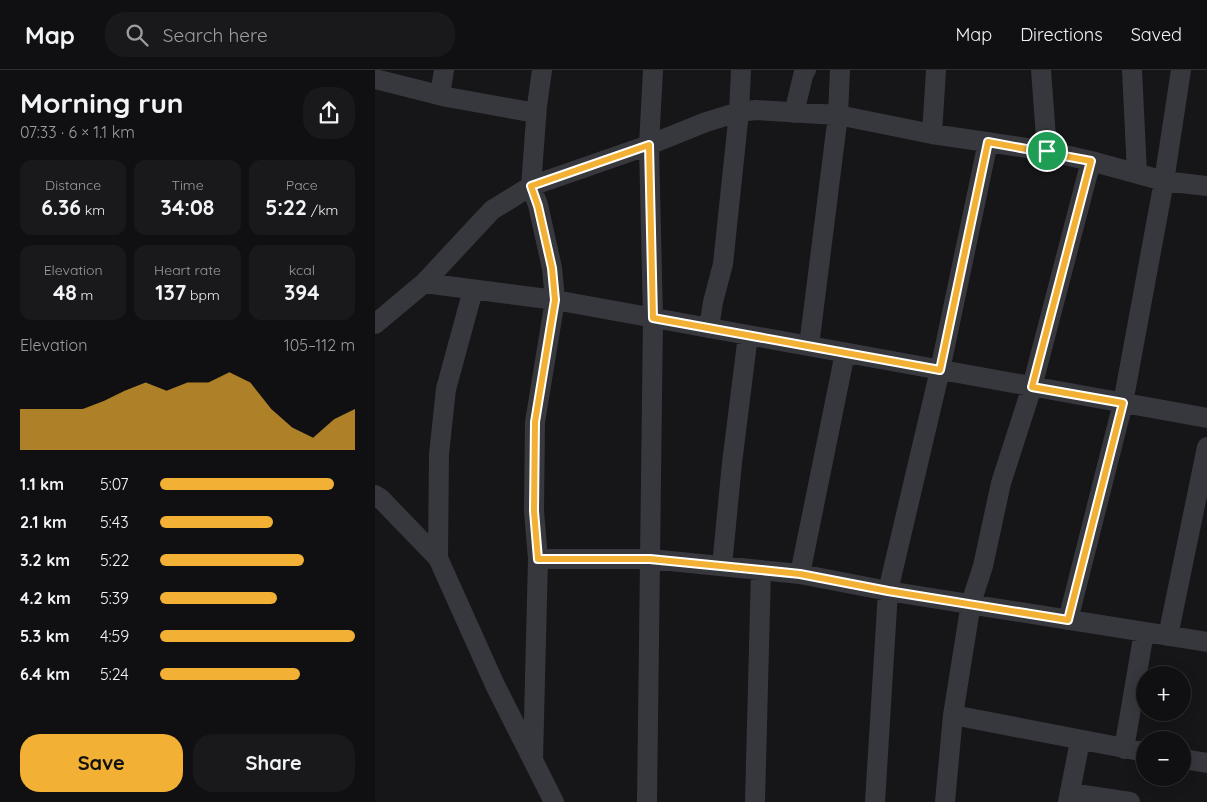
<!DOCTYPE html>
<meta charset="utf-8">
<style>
body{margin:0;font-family:Quicksand,sans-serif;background:#19191b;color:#f1f3f6;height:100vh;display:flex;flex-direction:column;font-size:19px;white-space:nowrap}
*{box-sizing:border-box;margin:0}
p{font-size:16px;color:#9c9d9f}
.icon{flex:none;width:28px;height:28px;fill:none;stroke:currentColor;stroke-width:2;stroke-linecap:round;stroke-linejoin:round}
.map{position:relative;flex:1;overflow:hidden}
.drawer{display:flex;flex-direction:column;background:#101012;width:375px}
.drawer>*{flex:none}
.fabs{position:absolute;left:761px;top:596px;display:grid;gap:10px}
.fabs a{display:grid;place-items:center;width:55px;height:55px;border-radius:50%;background:#101012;box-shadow:0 2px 12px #0003,0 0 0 1px #303032;font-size:25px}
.pin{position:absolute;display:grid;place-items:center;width:42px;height:42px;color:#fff;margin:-21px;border:2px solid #fff;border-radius:50%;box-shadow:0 1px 5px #0007}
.round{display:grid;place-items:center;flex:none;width:52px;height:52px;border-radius:20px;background:#19191b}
.overview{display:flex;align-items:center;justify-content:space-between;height:85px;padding:0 20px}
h1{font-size:28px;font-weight:700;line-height:38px}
.metrics{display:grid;grid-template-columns:repeat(3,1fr);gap:8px;height:85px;padding:5px 20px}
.metrics div{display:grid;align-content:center;border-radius:12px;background:#19191b;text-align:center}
.metrics b{font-size:21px;font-weight:700}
.metrics small{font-size:14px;font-weight:400}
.metrics p{font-size:14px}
.chart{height:140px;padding:10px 20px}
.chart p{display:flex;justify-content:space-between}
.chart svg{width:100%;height:90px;margin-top:5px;fill:#f2b134;opacity:.7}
.cta{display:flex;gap:10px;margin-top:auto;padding:10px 20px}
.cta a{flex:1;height:58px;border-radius:20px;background:#f2b134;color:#111;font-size:20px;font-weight:700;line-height:58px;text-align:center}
.cta a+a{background:#19191b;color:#f1f3f6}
ul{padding:0 20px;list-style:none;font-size:16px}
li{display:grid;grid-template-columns:80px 60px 1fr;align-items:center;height:38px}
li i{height:12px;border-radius:6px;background:#f2b134}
header{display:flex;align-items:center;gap:30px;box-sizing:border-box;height:70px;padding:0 25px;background:#101012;border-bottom:1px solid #303032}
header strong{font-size:24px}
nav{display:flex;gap:28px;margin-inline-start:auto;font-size:18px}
.search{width:350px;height:45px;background:#19191b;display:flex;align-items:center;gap:12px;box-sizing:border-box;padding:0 18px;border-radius:20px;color:#9c9d9f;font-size:19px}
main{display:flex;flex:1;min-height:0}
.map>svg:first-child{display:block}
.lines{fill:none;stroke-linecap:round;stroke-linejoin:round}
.minor{stroke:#37383d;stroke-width:20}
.route-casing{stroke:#fff;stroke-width:10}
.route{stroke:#f2b134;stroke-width:6}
</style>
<header>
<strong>Map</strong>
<div class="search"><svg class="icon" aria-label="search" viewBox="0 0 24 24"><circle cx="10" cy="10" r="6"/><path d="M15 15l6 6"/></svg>Search here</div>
<nav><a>Map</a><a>Directions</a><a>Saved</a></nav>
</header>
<main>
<section class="drawer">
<div class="overview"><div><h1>Morning run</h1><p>07:33 · 6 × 1.1 km</p></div><a class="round"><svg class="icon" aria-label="share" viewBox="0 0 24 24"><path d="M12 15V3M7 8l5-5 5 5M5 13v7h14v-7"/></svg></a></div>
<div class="metrics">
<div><p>Distance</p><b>6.36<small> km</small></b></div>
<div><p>Time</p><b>34:08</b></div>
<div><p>Pace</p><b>5:22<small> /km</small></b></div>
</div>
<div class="metrics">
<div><p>Elevation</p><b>48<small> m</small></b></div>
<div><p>Heart rate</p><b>137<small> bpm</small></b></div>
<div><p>kcal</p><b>394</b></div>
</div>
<div class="chart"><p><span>Elevation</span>105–112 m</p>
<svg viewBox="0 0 160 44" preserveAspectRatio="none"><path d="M0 44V24L10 24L20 24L30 24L40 20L50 15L60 11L70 15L80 11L90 11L100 6L110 11L120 24L130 33L140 38L150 29L160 24V44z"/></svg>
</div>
<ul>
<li><b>1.1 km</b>5:07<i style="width:89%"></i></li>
<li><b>2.1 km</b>5:43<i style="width:58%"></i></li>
<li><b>3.2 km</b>5:22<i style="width:74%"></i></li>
<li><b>4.2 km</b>5:39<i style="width:60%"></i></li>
<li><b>5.3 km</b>4:59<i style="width:100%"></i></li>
<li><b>6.4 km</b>5:24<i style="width:72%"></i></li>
</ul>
<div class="cta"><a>Save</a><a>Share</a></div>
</section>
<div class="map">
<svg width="832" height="732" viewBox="0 0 832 732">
<rect width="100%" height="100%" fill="#161618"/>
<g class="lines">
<!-- minor -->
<path class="minor" d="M666,0L672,81
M757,0L762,103
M0,9L72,27L161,43
M65,25L69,0
M419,43L429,2L431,0
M557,64L561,0
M49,213L180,230L832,348
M0,254L49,213L117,140L156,116L274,75L331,52L364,42L381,40L463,45L557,64L672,81L716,91L789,111L832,116
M334,258L338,232L348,194L364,42L366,0
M434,276L463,45L465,0
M0,425L5,428L63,488L120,615L179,732
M63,488L64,384L71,319L98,220
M163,489H275L425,504L513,521L832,572
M347,496L357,393L373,265
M425,504L470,283
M693,550L748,333L789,111L806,0
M793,566L832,377
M578,645L596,533L608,496L626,413L657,317L716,91
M749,679L769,562
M158,689L163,489L159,441L160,352L180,230L177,198L163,135L156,116L162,36L167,0
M808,689L832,693
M695,723L755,732
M272,732L278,248L274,75L278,0
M380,732L386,500
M500,732L513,521L565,300L613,72
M570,732L578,645L770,682
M693,732L705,671"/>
</g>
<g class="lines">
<!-- route casing -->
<g class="route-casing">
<path id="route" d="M613,72L716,91L657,317L748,333L693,550L513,521L425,504L386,500L275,489H163L159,441L160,352L180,230L177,198L163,136L156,116L274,75L278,248L565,300Z"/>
</g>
<!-- route -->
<use href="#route" class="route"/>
</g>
</svg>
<div class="fabs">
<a>+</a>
<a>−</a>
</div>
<div class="pin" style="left:672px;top:81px;background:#1e9e55"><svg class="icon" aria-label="arrive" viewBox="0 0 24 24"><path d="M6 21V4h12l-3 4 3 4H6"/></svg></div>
</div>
</main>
